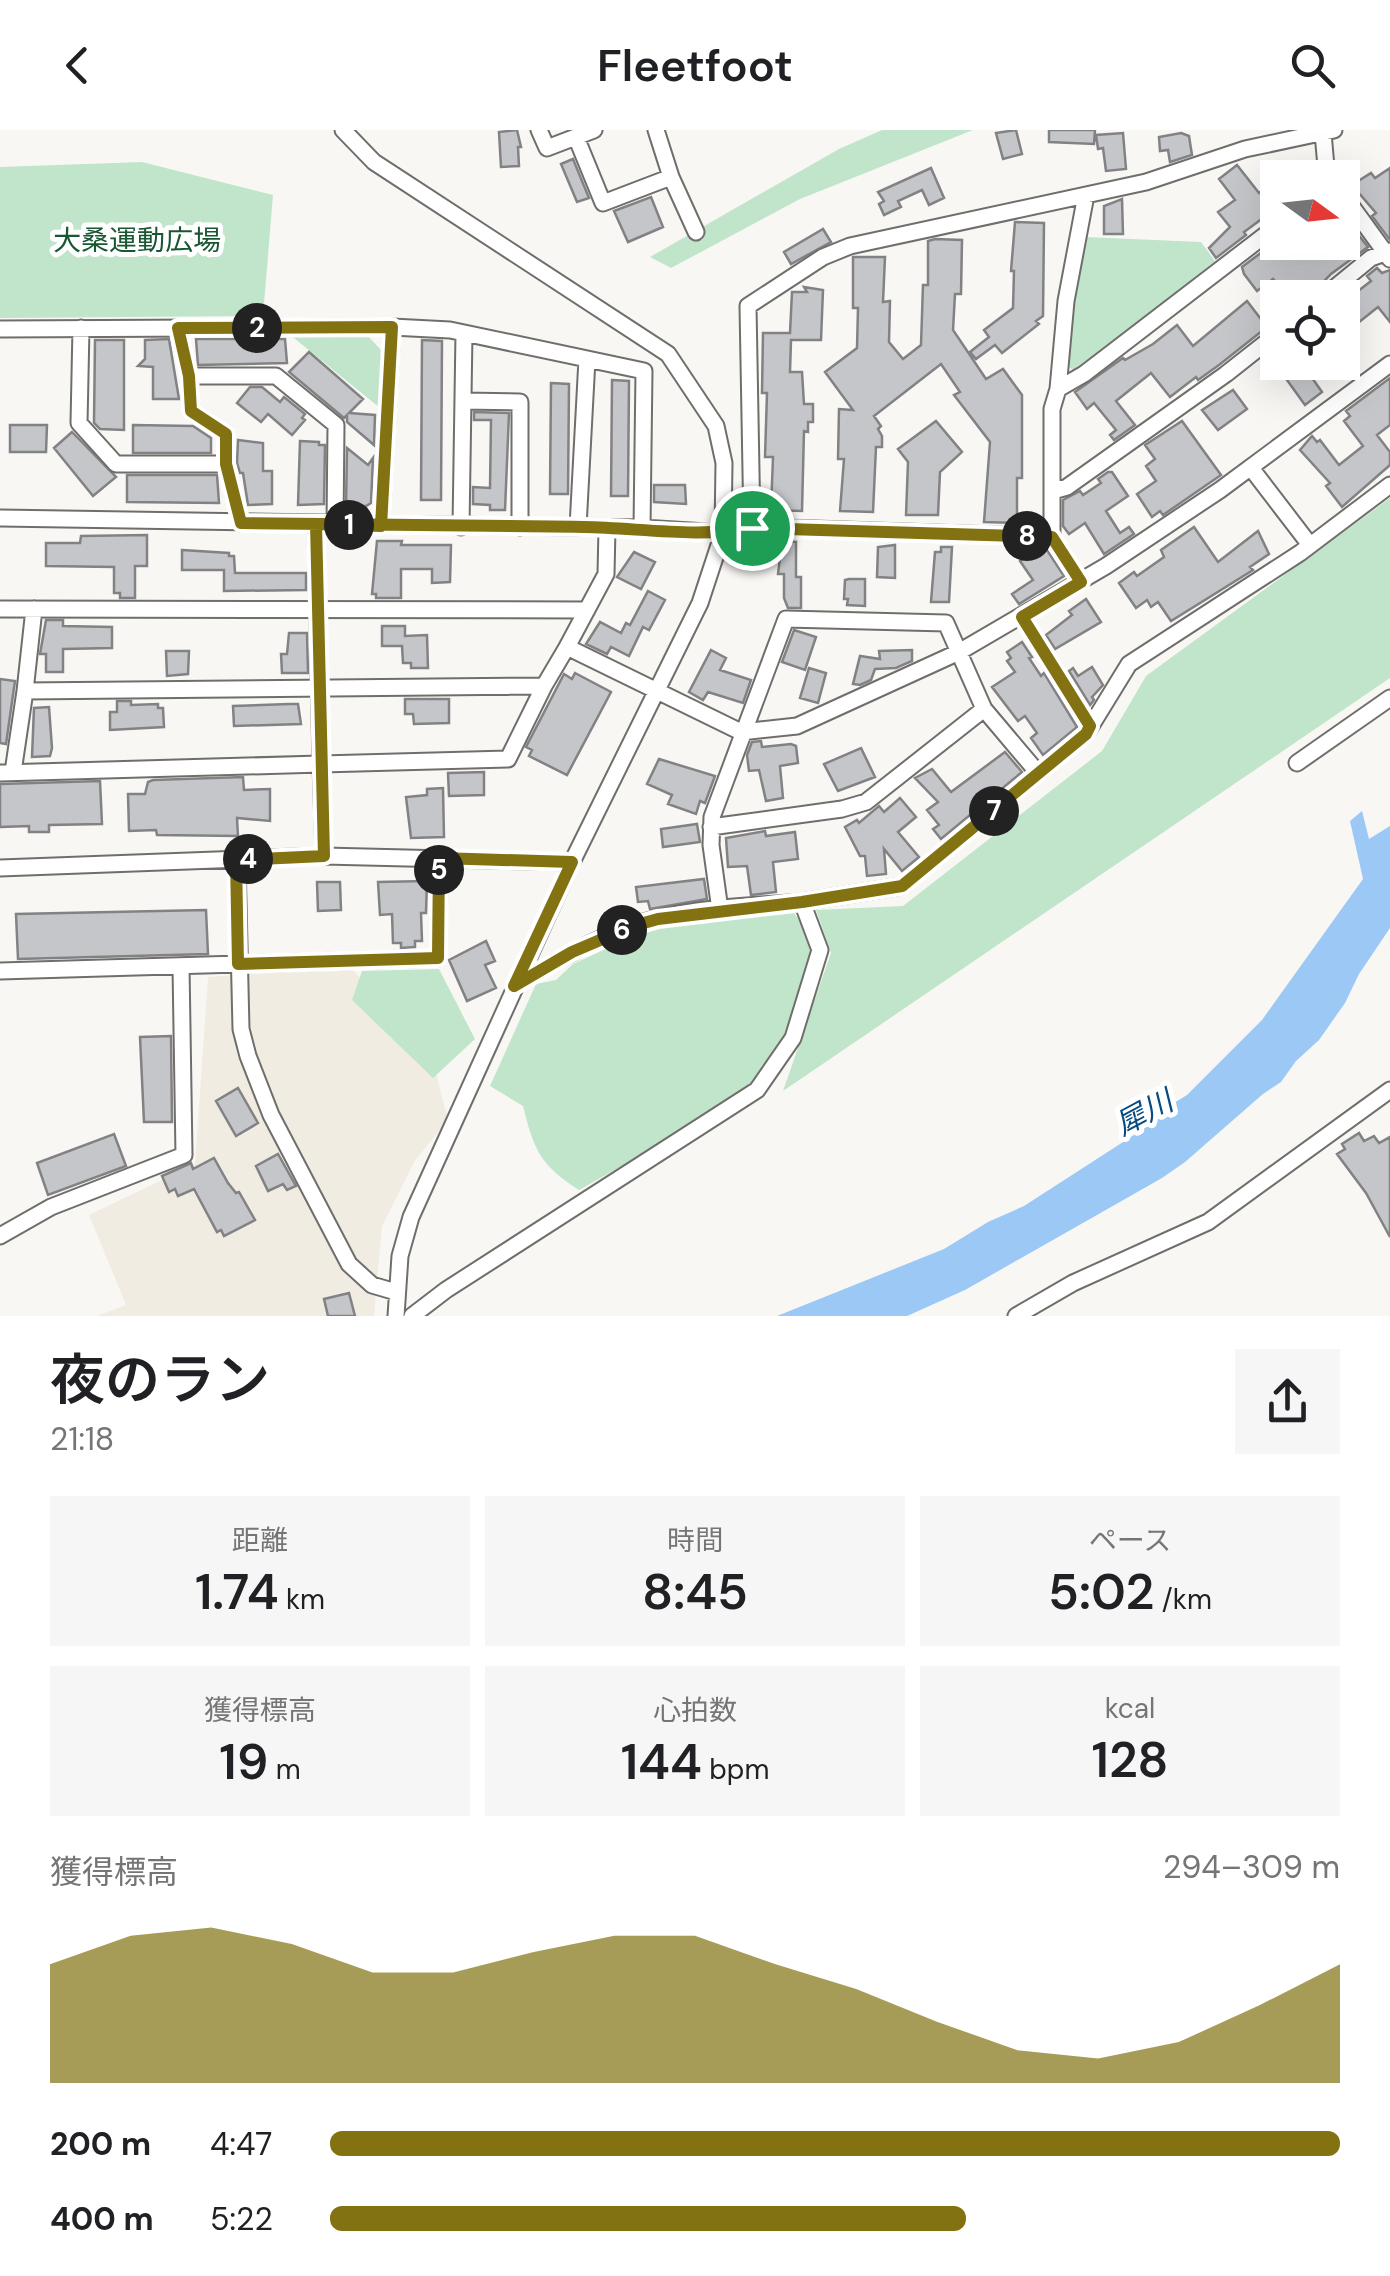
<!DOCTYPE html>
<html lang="ja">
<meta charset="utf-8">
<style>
body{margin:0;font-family:"DM Sans","Noto Sans JP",sans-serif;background:#f6f6f6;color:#202124;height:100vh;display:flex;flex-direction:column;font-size:38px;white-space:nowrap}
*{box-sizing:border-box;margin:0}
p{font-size:32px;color:#757577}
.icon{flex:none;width:55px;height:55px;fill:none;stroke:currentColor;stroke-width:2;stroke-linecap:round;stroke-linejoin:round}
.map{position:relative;height:1186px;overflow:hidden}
.drawer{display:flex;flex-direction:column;background:#fff;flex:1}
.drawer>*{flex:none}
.needle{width:65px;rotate:105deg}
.buttons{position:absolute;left:1260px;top:30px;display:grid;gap:20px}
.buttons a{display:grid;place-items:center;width:100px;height:100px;border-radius:0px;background:#fff;box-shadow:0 10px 40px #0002;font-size:50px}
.pin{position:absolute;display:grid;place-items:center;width:85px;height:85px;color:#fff;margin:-42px;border:5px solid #fff;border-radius:50%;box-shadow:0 2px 10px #0007}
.km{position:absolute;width:50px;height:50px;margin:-25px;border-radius:50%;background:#222;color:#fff;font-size:28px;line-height:50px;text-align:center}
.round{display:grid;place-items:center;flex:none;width:105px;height:105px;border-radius:0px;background:#f6f6f6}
.summary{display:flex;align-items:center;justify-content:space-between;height:170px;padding:0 50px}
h1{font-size:55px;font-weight:600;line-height:75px}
.figures{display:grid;grid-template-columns:repeat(3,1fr);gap:15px;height:170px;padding:10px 50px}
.figures div{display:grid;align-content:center;border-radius:0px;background:#f6f6f6;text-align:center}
.figures b{font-size:50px;font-weight:600}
.figures small{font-size:28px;font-weight:400}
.figures p{font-size:28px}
.chart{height:280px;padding:20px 50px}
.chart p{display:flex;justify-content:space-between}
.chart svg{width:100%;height:180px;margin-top:10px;fill:#837212;opacity:.7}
ul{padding:0 50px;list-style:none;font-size:32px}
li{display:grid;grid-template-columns:160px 120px 1fr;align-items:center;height:75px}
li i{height:25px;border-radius:12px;background:#837212}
header{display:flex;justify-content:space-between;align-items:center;height:130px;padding:0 50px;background:#fff;font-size:45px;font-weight:600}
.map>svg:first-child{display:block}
.built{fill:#f1ece2}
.green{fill:#c0e5ca}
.water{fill:#9bc8f5}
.building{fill:#c5c6c9;stroke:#828285;stroke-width:2.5}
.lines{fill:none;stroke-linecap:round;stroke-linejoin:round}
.minor-casing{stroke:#706e6b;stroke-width:19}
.minor{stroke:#fff;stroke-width:15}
.route-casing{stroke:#fff;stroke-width:20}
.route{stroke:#837212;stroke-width:12}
.labels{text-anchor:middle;stroke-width:10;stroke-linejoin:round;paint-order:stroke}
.park-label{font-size:28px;fill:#195733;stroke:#fff}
.water-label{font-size:30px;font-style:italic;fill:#064c82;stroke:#fff}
</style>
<header><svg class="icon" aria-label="back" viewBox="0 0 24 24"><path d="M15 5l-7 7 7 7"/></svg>Fleetfoot<svg class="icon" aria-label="search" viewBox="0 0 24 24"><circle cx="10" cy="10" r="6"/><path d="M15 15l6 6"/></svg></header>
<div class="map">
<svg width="1390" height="1186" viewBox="0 0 1390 1186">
<rect width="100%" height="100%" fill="#f9f7f4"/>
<!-- built -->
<path class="built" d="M350,837L432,927L448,990L414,1032L382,1096L374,1186H97L126,1175L89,1085L195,1034L208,847Z"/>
<!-- green -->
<path class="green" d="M882,0H973L800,69L671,138L650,127L839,19Z
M142,32L273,65L263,186L0,188V37Z
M1085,107L1201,112L1215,131L1075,241L1068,237L1074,160Z
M289,204L367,205L383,222L380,278Z
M1390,368V548L783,961L831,823L816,780L903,776L1102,621L1146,546Z
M794,783L820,820L793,908L757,960L579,1060C540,1035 534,1020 523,976L490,956L536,854L556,850L573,834L654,797Z
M439,839L475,909L433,948L352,870L362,841Z"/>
<!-- water -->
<path class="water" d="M1362,681L1369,709L1390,696V798L1359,844L1345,873L1319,910L1296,931L1281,952L1263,964L1185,1032L1162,1048L965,1160L907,1186H777L944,1119L988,1092L1024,1076L1151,994L1169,976L1187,965L1262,890L1363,749L1350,691Z"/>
<!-- building -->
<path class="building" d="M517,0L521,17H518L519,36L501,37L499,2Z
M1016,0L1022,24L1003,29L996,3Z
M1049,0H1095L1094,14L1049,12Z
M1123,3L1126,39L1106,41L1103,18L1098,19L1096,5Z
M1181,3L1189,6L1192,25L1170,32L1168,20L1160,21L1159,7Z
M573,29L589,68L577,72L561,34Z
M1237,35L1259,63L1278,49V77L1244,102L1246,105L1216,128L1209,118L1230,97L1218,82L1235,70L1219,49Z
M931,38L944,68L929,75L922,60L898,71L901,77L884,85L879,74L884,71L878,62Z
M1390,38V110L1372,86L1376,83L1352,55L1371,43L1375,48Z
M651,67L663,97L628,112L614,81Z
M1122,69L1123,104H1104V76Z
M1015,92L1044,93L1043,186L1036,191L1039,194L1002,223L995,215L976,229L970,222L989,207L984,200L1013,178L1014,141H1011Z
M1350,94L1368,117L1331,144L1308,168L1293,155L1285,162L1273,149L1257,161L1244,144L1242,137L1278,110V112H1342V99Z
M823,99L831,112L791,134L784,122Z
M935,109L962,110L961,164H955L953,200L986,249L1003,239L1022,265V348H1017V393L984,392L990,312L954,265L960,262L941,234L874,286L881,296L878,299L882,306V317H876L873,382L840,381L844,329H838L839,279L853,280L825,242L857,218L858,178H853V127H885L883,172L890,171L889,212L903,229L921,215L923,155H928V111Z
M1377,138L1382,143L1390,140V192L1378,177L1358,193L1344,172L1371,151L1367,146Z
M804,157L823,160L821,210H791L790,242H802L804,274H813V292H808V302L804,301L802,381L771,380L773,327H765L767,263H762L763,203H790L792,162H807Z
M1247,171L1267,197L1219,235L1198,250L1196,247L1170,267L1151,243L1116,271L1135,295L1114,310L1110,305L1116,300L1094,273L1087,279L1075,262L1123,228L1125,230L1153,214L1177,195L1193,216Z
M169,209L179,269H153V237L138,236L145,229V210Z
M196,209H285L287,233L198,235Z
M95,210H124V300L100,299L94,293Z
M422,210L442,211L441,370H421Z
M309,222L363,269L349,283L375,285L374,315L347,292V285L344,288L289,242Z
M1274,232H1301L1322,262L1305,275Z
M1390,248V295L1377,305L1390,322V335L1342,377L1326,356L1330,353L1300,320L1312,306L1317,312L1320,310L1339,335L1363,316L1344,291L1350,286L1346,281Z
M612,250L629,251L628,366H611Z
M551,253L569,254L568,364H550Z
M250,257H262L280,272L284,267L305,284L302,288L305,290L292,305L268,284L261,292L237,273Z
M1233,260L1247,279L1218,300L1202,280Z
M474,282L509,283L505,380H490V375L473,374V357L490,358L491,290H474Z
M936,291L962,322L940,342L938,385H906L908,332L898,319Z
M1182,291L1221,345L1163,385L1160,381L1152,387L1137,364L1156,351L1146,336L1155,329L1145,315Z
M10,295H47L46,322H10Z
M133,295L193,296L211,308V323H133Z
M72,302L116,347L93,366L54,318Z
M238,310L263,313V341H272V374L248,375L243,343H240L237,333Z
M300,311L319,312V315H325L324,374L298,375Z
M347,318L368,335L373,328L371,373L366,376H346Z
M1108,342H1112L1128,366L1106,381L1120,403L1129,397L1134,404L1104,424L1085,393L1069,404L1063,396V370L1080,361L1083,365L1101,353L1098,349Z
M127,345H217L219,373L127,372Z
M654,355H685L686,374L654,372Z
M1194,397L1218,432L1258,401L1269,424L1250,437L1253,440L1171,491L1158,472L1151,477L1147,470L1136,478L1119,453L1134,442L1137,446L1164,427L1161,420Z
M147,405V436H135V468H120V463H114V437L46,436V413H80L81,406Z
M377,411H402L401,415H451L450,452L432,453V439H401V468H376V464H372Z
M782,411L796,412V447H801V478H788L784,468V444H778Z
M895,415V448L877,447L878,417Z
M941,417H952L949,472H931L935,422H941Z
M1036,419L1040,425L1047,420L1064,446L1019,474L1012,464L1033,450L1020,431Z
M182,420L229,423V426H234L235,443H306V460L224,461V440H182Z
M634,422L655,432L641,459L617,447Z
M849,449H865V476L847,475L848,469H844L845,450Z
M648,461L665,470L649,500L643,497L629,526L611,517L607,524L586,514L600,492L621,503L626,493L630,495Z
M1086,469L1101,492L1055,519L1046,505L1072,485L1069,481Z
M46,490H63V496L112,497V518L63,519V542H46V524H40Z
M382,496H405V506L427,505L428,538H411V533H403L402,516H382Z
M794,500L816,507L805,540L782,532Z
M289,503H307L308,543H282L281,524H287Z
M1022,512L1032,527L1029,528L1041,546L1044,543L1077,597L1043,625L1031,608L1037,603L1025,586L1018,591L992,557L1015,542L1007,531L1011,528L1007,522Z
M711,520L726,528L720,540L751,550L743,573L708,562L703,570L689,562Z
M912,520V531L896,538L875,539L871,550L860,555L853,554L860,526L880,529L879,521Z
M166,521H189L188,544L167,546Z
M1092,537L1103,555L1092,567L1094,570L1090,575L1069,541L1073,538L1078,546Z
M809,538L826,543L818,573L800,568Z
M575,543L611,562L567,645L529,626L532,620L526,617L564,544L572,549Z
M0,549L15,551L6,614L0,613Z
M405,569H449V593L414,594L413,584H405Z
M117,571H131V575L158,574V578H163L164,597L110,600V582H117Z
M289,574H298L301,594L234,596L233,576Z
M49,577L52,618L50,626L32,627L34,578Z
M761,611L762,617L791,614L796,616L798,633L780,636L783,668L766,671L759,640L749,641L747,625L752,612Z
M861,618L875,647L838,661L824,634Z
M1005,622L1022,642L941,709L933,699L939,695L927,680L938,672L915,648L932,639L951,662Z
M659,629L715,646L705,673L700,671L696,684L668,674L672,665L647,654Z
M484,642V665L449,666L448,643Z
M243,647L244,660L270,659V691L237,688L238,706L157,705L156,700L129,701L128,664H145L148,652L153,650Z
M100,651L102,694L49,695V702H29V696L0,697V654Z
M443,658L444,707L411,708L406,667L427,665V659Z
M900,668L916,687L898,702L919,727L902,741L884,719L886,744L867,746L865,726H860L845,697L857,690L859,693L879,676L884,682Z
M697,694L700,712L663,717L661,699Z
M765,701L766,706L795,702L798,729L773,732L776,762L751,765L747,736L728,737L726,708Z
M704,749L707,769L650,779L648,771L638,772L636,757Z
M427,751L426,783H421L422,811H415V817L401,818V813H393L392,784L380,785L378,752Z
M317,752H340L341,780L318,781Z
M206,780L208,824L18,829L16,784Z
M486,811L495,831L485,835L496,858L467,871L449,830Z
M171,906L172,992H144L140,907Z
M238,958L258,993L236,1006L216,971Z
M1359,1003L1364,1011L1374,1006L1379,1013L1390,1007V1107L1366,1063L1337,1024L1345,1019L1342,1014Z
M114,1004L126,1036L48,1065L37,1033Z
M278,1024L296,1056L287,1060L283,1054L268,1061L256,1036Z
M214,1028L228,1053L236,1063L239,1062L255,1090L224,1106L221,1100L217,1102L194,1059L178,1066L175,1059L169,1062L162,1046L191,1033L193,1039Z
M349,1163L355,1186H328L324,1169Z"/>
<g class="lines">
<!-- minor casing -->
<g class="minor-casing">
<path id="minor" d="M343,0L374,32L668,224L716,296L724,333L723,403L700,473L572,732L411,1087L400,1126L396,1186
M539,0L547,18L594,0
M1323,3L1327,48
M576,7L603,73L671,47L656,0
M671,47L696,102
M1342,63L1390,129
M1322,168L1371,128L1390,121
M81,198L79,293L116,334H226L241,393
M178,198L189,246H276L336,295L335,395
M0,199L392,197L450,200L644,241L642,398
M189,246L191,281L226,304V334
M1058,259L1066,171L1086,65
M463,271L520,272V397
M1251,338L1310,415
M1053,361L1067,357L1226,244L1278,203
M0,388L642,398L723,403L752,397L1052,407V279L1058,259L1084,244L1278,95
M316,394L321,634L508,629L544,556
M381,396L392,197
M461,397L464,203
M578,397L587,229
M752,397L748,176L823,127L850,116L1146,52L1245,19L1334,0
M1052,407L1081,452
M0,479L587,480
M1022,487L1090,596
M567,517L606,444L607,398
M25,561L34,479
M1297,633L1390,568
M13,642L25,561L544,556L567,517L741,602L797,596L959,522L1106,436L1220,360L1390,234
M0,643L321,634L324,726
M711,697L842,679L866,672L984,579
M237,730L241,899L248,926L271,985L349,1134L372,1155L396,1162
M0,738L324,726L572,732
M720,780L711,715L712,687L786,489L946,493L984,579L1038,643
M0,841L438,828L439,728
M514,856C552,833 590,811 632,796C685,777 747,777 802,772
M0,1106L51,1077L184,1025L181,836
M412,1186L446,1160L757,960L793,908L820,820L802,772L902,756L1086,604L1129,534L1300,423L1390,355
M1016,1186L1073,1153L1208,1092L1390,960"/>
</g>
<!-- minor -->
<use href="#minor" class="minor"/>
</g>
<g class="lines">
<!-- route casing -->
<g class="route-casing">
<path id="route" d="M752,398C698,408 639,398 584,397C470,395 356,395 241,393L226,334V304L191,281L189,246L178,198L392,197L381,396L316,394L324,726L236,730L238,834L438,828L439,728L572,732L514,856L572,822L633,796L658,789L802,772L902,756L1086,604L1090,596L1022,487L1081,452L1052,407L752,398"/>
</g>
<!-- route -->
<use href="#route" class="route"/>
</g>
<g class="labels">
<!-- park labels -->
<g class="park-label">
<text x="137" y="120">大桑運動広場</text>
</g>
<!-- water labels -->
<g class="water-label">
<text transform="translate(1144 983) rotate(-28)" y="10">犀川</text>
</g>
</g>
</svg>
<div class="buttons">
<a><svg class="needle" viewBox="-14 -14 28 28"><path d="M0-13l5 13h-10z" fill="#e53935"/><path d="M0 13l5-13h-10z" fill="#757577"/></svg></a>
<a><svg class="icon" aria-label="locate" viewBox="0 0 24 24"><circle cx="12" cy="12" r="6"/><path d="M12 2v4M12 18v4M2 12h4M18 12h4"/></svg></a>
</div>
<div class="pin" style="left:752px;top:398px;background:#1e9e55"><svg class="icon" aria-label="arrive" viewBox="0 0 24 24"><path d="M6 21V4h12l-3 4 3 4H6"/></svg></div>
<b class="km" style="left:349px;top:395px">1</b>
<b class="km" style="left:257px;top:198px">2</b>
<b class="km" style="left:248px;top:729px">4</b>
<b class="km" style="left:439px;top:740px">5</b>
<b class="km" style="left:622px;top:800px">6</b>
<b class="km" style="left:994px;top:681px">7</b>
<b class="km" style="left:1027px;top:406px">8</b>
</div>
<section class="drawer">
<div class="summary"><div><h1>夜のラン</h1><p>21:18</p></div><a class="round"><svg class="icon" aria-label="share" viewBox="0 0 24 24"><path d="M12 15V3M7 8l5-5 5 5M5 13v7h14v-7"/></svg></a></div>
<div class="figures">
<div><p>距離</p><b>1.74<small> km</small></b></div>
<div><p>時間</p><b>8:45</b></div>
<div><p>ペース</p><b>5:02<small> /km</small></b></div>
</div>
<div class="figures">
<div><p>獲得標高</p><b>19<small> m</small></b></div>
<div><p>心拍数</p><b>144<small> bpm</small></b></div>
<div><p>kcal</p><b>128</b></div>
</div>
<div class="chart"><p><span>獲得標高</span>294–309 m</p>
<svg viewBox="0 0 160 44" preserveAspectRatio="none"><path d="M0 44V15L10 8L20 6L30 10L40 17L50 17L60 12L70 8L80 8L90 15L100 21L110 29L120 36L130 38L140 34L150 25L160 15V44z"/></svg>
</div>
<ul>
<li><b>200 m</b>4:47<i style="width:100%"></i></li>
<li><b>400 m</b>5:22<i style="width:63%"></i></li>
</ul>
</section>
